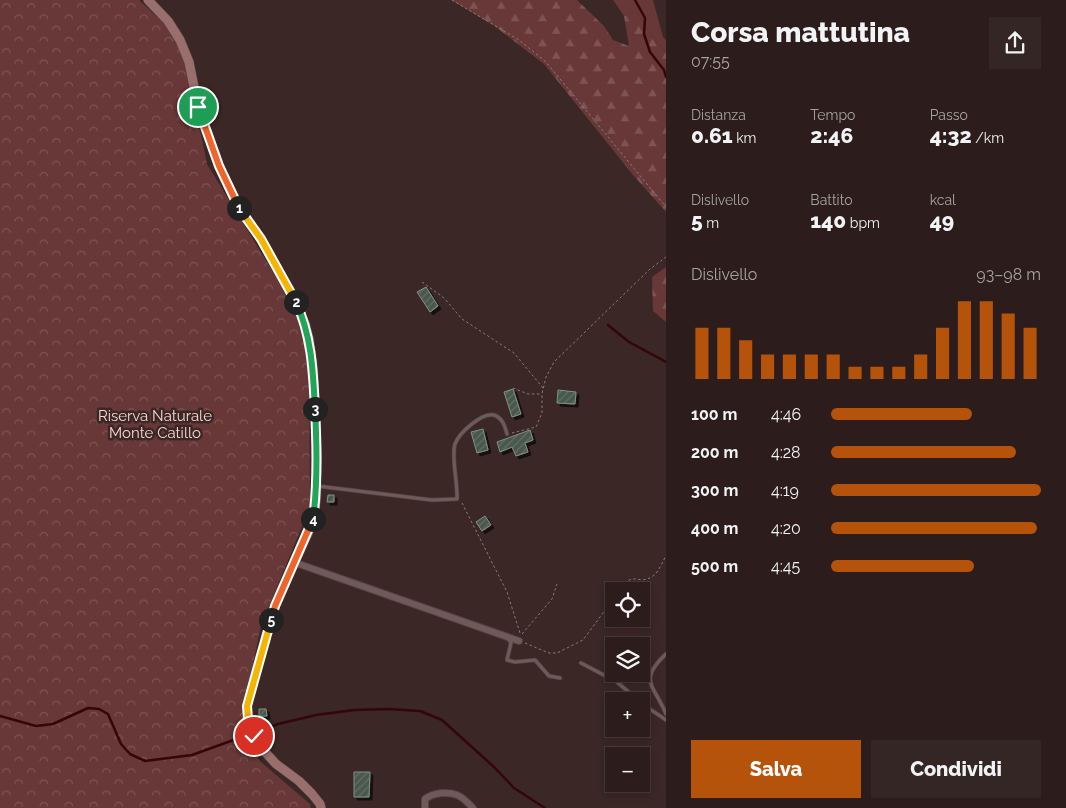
<!DOCTYPE html>
<html lang="it">
<meta charset="utf-8">
<style>
body{margin:0;font-family:Raleway,sans-serif;background:#342625;color:#f1f3f6;height:100vh;display:flex;flex-direction:column;font-size:19px;white-space:nowrap}
*{box-sizing:border-box;margin:0}
p{font-size:16px;color:#a6a2a3}
.icon{flex:none;width:28px;height:28px;fill:none;stroke:currentColor;stroke-width:2;stroke-linecap:round;stroke-linejoin:round}
.map{position:relative;flex:1;overflow:hidden}
.details{display:flex;flex-direction:column;background:#2c1d1c;width:400px}
.details>*{flex:none}
.controls{position:absolute;left:605px;top:582px;display:grid;gap:10px}
.controls a{display:grid;place-items:center;width:45px;height:45px;border-radius:0px;background:#2c1d1c;box-shadow:0 2px 8px #0003,0 0 0 1px #483b3b;font-size:25px}
.pin{position:absolute;display:grid;place-items:center;width:42px;height:42px;color:#fff;margin:-21px;border:2px solid #fff;border-radius:50%;box-shadow:0 1px 5px #0007}
.km{position:absolute;width:25px;height:25px;margin:-12px;border-radius:50%;background:#222;color:#fff;font-size:14px;line-height:25px;text-align:center}
.round{display:grid;place-items:center;flex:none;width:52px;height:52px;border-radius:0px;background:#342625}
.overview{display:flex;align-items:center;justify-content:space-between;height:85px;padding:0 25px}
h1{font-size:28px;font-weight:800;line-height:38px}
.stats{display:grid;grid-template-columns:repeat(3,1fr);gap:8px;height:85px;padding:5px 25px}
.stats div{display:grid;align-content:center}
.stats b{font-size:21px;font-weight:800}
.stats small{font-size:14px;font-weight:400}
.stats p{font-size:14px}
.chart{height:140px;padding:10px 25px}
.chart p{display:flex;justify-content:space-between}
.chart svg{width:100%;height:90px;margin-top:5px;stroke:#b45309;stroke-width:6}
.action{display:flex;gap:10px;margin-top:auto;padding:10px 25px}
.action a{flex:1;height:58px;border-radius:0px;background:#b45309;color:#fff;font-size:20px;font-weight:800;line-height:58px;text-align:center}
.action a+a{background:#342625;color:#f1f3f6}
ul{padding:0 25px;list-style:none;font-size:16px}
li{display:grid;grid-template-columns:80px 60px 1fr;align-items:center;height:38px}
li i{height:12px;border-radius:6px;background:#b45309}
main{display:flex;flex:1;min-height:0}
.map>svg:first-child{display:block}
.green{fill:#673837}
.forest{fill:url(#forest-firs)}
.park{fill:url(#park-crowns)}
.lines{fill:none;stroke-linecap:round;stroke-linejoin:round}
.stream{stroke:#350509;stroke-width:2.5}
.building{fill:url(#building-hatch);stroke:#819284;filter:url(#shadow)}
.lane-casing{stroke:#544444;stroke-width:4.5}
.street-casing{stroke:#544444;stroke-width:8}
.secondary-casing{stroke:#544444;stroke-width:10}
.path{stroke:#8c7b7b;stroke-width:1;stroke-dasharray:2.5 2.5;stroke-linecap:butt}
.lane{stroke:#705a59;stroke-width:3}
.street{stroke:#705a59;stroke-width:6}
.secondary{stroke:#9a6e6d;stroke-width:9}
.split-1-casing{stroke:#fff;stroke-width:10}
.split-2-casing{stroke:#fff;stroke-width:10}
.split-3-casing{stroke:#fff;stroke-width:10}
.split-4-casing{stroke:#fff;stroke-width:10}
.split-5-casing{stroke:#fff;stroke-width:10}
.split-6-casing{stroke:#fff;stroke-width:10}
.split-1{stroke:#f0652b;stroke-width:6}
.split-2{stroke:#f5b400;stroke-width:6}
.split-3{stroke:#22a559;stroke-width:6}
.split-4{stroke:#22a559;stroke-width:6}
.split-5{stroke:#f0652b;stroke-width:6}
.split-6{stroke:#f5b400;stroke-width:6}
.labels{text-anchor:middle;stroke-width:5;stroke-linejoin:round;paint-order:stroke}
.park-label{font-size:15px;fill:#f8d3d1;stroke:#3a2726}
</style>
<main>
<div class="map">
<svg width="666" height="808" viewBox="0 0 666 808">
<defs>
<pattern id="forest-firs" width="22" height="20" patternUnits="userSpaceOnUse" patternTransform="scale(1.25)"><rect width="22" height="20" fill="#673837"/><path d="M5 1l3.5 6h-7zM16 11l3.5 6h-7z" fill="#7d5453"/></pattern>
<pattern id="park-crowns" width="20" height="18" patternUnits="userSpaceOnUse" patternTransform="scale(1.25)"><rect width="20" height="18" fill="#673837"/><path d="M2 6a3 3 0 1 1 6 0M12 15a3 3 0 1 1 6 0" fill="none" stroke="#7d5453"/></pattern>
<pattern id="building-hatch" width="6" height="6" patternUnits="userSpaceOnUse" patternTransform="scale(1.25)"><rect width="6" height="6" fill="#48584b"/><path d="M-1 1l2-2M0 6l6-6M5 7l2-2" fill="none" stroke="#626f64"/></pattern>
<filter id="shadow"><feDropShadow dx="3" dy="3" stdDeviation="0" flood-color="#0009"/></filter>
</defs>
<rect width="100%" height="100%" fill="#3a2726"/>
<!-- green -->
<path class="green" d="M613,0H653L663,37L666,40V53L653,38L636,11L624,16Z"/>
<!-- forest -->
<path class="forest" d="M451,0H577L604,26L613,40L629,46L624,16L636,11L653,38L666,53V212L633,175L544,64L493,25Z
M666,267V322L653,311L652,277Z"/>
<!-- park -->
<path class="park" d="M0,0H139L170,29L186,61L207,164L295,308L305,337L309,370L310,507L261,626L243,710L246,742L261,762L310,804L311,808H0Z"/>
<g class="lines">
<!-- stream -->
<path class="stream" d="M635,0L645,18L644,34L650,52L664,70L666,77
M608,325L629,342L666,362
M0,716L36,726L53,724L88,708L99,709L108,714L121,744L130,754L145,761L192,755L278,724L316,715L354,710L389,709L420,711L442,720L494,767L514,788L545,808"/>
</g>
<!-- building -->
<path class="building" d="M426,287L438,306L430,312L417,292Z
M513,389L521,414L512,417L504,392Z
M558,390L576,392L575,404L557,403Z
M483,429L488,450L477,453L471,432Z
M530,430L533,440L525,443L528,452L516,456L512,447L500,452L497,442Z
M328,495H334V502H327Z
M485,516L491,525L482,531L476,522Z
M259,709H266L267,716H259Z
M354,772H370L369,797H354Z"/>
<g class="lines">
<!-- lane casing -->
<g class="lane-casing">
<path id="lane" d="M317,486L432,500L457,499C458,484 451,457 455,444C459,433 482,412 494,415C503,418 505,427 507,434
M508,638L511,643L507,660L515,662L535,660L549,676L560,678
M666,654C637,681 655,686 666,714
M581,663L617,682L639,701
M641,703L666,720"/>
</g>
<!-- street casing -->
<g class="street-casing">
<path id="street" d="M294,561L299,564L519,641
M425,808V799C433,793 447,791 457,795C463,797 469,804 473,808"/>
</g>
<!-- secondary casing -->
<g class="secondary-casing">
<path id="secondary" d="M148,0L168,21L180,40L189,62L198,107L219,165L237,205L261,239L296,304L305,324L309,339L313,368L317,456L316,500L313,522L275,606L256,671L247,706L248,719L257,741L266,753L276,764L299,781L312,794L320,804L321,808"/>
</g>
<!-- path -->
<path class="path" d="M452,0L519,40L546,62L666,207
M422,282L444,298L462,319L514,353L543,388
M513,388L528,394H541
M512,433L536,427L542,413V394L546,377L554,362L650,269L666,257
M462,503L507,592L520,633
M618,591C635,568 637,587 653,576C659,572 662,562 666,556
M522,634L552,599L557,584
M525,643L549,653H557L583,640L614,598"/>
<!-- lane -->
<use href="#lane" class="lane"/>
<!-- street -->
<use href="#street" class="street"/>
<!-- secondary -->
<use href="#secondary" class="secondary"/>
</g>
<g class="lines">
<!-- split-1 casing -->
<g class="split-1-casing">
<path id="split-1" d="M198,107L219,166L239,208"/>
</g>
<!-- split-2 casing -->
<g class="split-2-casing">
<path id="split-2" d="M239,208L261,239L296,302"/>
</g>
<!-- split-3 casing -->
<g class="split-3-casing">
<path id="split-3" d="M296,302C312,337 313,372 315,409"/>
</g>
<!-- split-4 casing -->
<g class="split-4-casing">
<path id="split-4" d="M313,519C318,483 317,446 315,409"/>
</g>
<!-- split-5 casing -->
<g class="split-5-casing">
<path id="split-5" d="M271,620L275,606L313,519"/>
</g>
<!-- split-6 casing -->
<g class="split-6-casing">
<path id="split-6" d="M254,736L248,719L247,706L271,620"/>
</g>
<!-- split-1 -->
<use href="#split-1" class="split-1"/>
<!-- split-2 -->
<use href="#split-2" class="split-2"/>
<!-- split-3 -->
<use href="#split-3" class="split-3"/>
<!-- split-4 -->
<use href="#split-4" class="split-4"/>
<!-- split-5 -->
<use href="#split-5" class="split-5"/>
<!-- split-6 -->
<use href="#split-6" class="split-6"/>
</g>
<g class="labels">
<!-- park labels -->
<g class="park-label">
<text x="155" y="421">Riserva Naturale<tspan x="155" dy="17">Monte Catillo</tspan></text>
</g>
</g>
</svg>
<div class="controls">
<a><svg class="icon" aria-label="locate" viewBox="0 0 24 24"><circle cx="12" cy="12" r="6"/><path d="M12 2v4M12 18v4M2 12h4M18 12h4"/></svg></a>
<a><svg class="icon" aria-label="layers" viewBox="0 0 24 24"><path d="M12 4l9 5-9 5-9-5zM3 14l9 5 9-5"/></svg></a>
<a>+</a>
<a>−</a>
</div>
<div class="pin" style="left:198px;top:107px;background:#1e9e55"><svg class="icon" aria-label="arrive" viewBox="0 0 24 24"><path d="M6 21V4h12l-3 4 3 4H6"/></svg></div>
<div class="pin" style="left:254px;top:736px;background:#d93025"><svg class="icon" aria-label="check" viewBox="0 0 24 24"><path d="M5 12l5 5 9-10"/></svg></div>
<b class="km" style="left:239px;top:208px">1</b>
<b class="km" style="left:296px;top:302px">2</b>
<b class="km" style="left:315px;top:409px">3</b>
<b class="km" style="left:313px;top:519px">4</b>
<b class="km" style="left:271px;top:620px">5</b>
</div>
<section class="details">
<div class="overview"><div><h1>Corsa mattutina</h1><p>07:55</p></div><a class="round"><svg class="icon" aria-label="share" viewBox="0 0 24 24"><path d="M12 15V3M7 8l5-5 5 5M5 13v7h14v-7"/></svg></a></div>
<div class="stats">
<div><p>Distanza</p><b>0.61<small> km</small></b></div>
<div><p>Tempo</p><b>2:46</b></div>
<div><p>Passo</p><b>4:32<small> /km</small></b></div>
</div>
<div class="stats">
<div><p>Dislivello</p><b>5<small> m</small></b></div>
<div><p>Battito</p><b>140<small> bpm</small></b></div>
<div><p>kcal</p><b>49</b></div>
</div>
<div class="chart"><p><span>Dislivello</span>93–98 m</p>
<svg viewBox="0 0 160 44" preserveAspectRatio="none"><path d="M5 44V19M15 44V19M25 44V25M35 44V32M45 44V32M55 44V32M65 44V32M75 44V38M85 44V38M95 44V38M105 44V32M115 44V19M125 44V6M135 44V6M145 44V12M155 44V19"/></svg>
</div>
<ul>
<li><b>100 m</b>4:46<i style="width:67%"></i></li>
<li><b>200 m</b>4:28<i style="width:88%"></i></li>
<li><b>300 m</b>4:19<i style="width:100%"></i></li>
<li><b>400 m</b>4:20<i style="width:98%"></i></li>
<li><b>500 m</b>4:45<i style="width:68%"></i></li>
</ul>
<div class="action"><a>Salva</a><a>Condividi</a></div>
</section>
</main>
